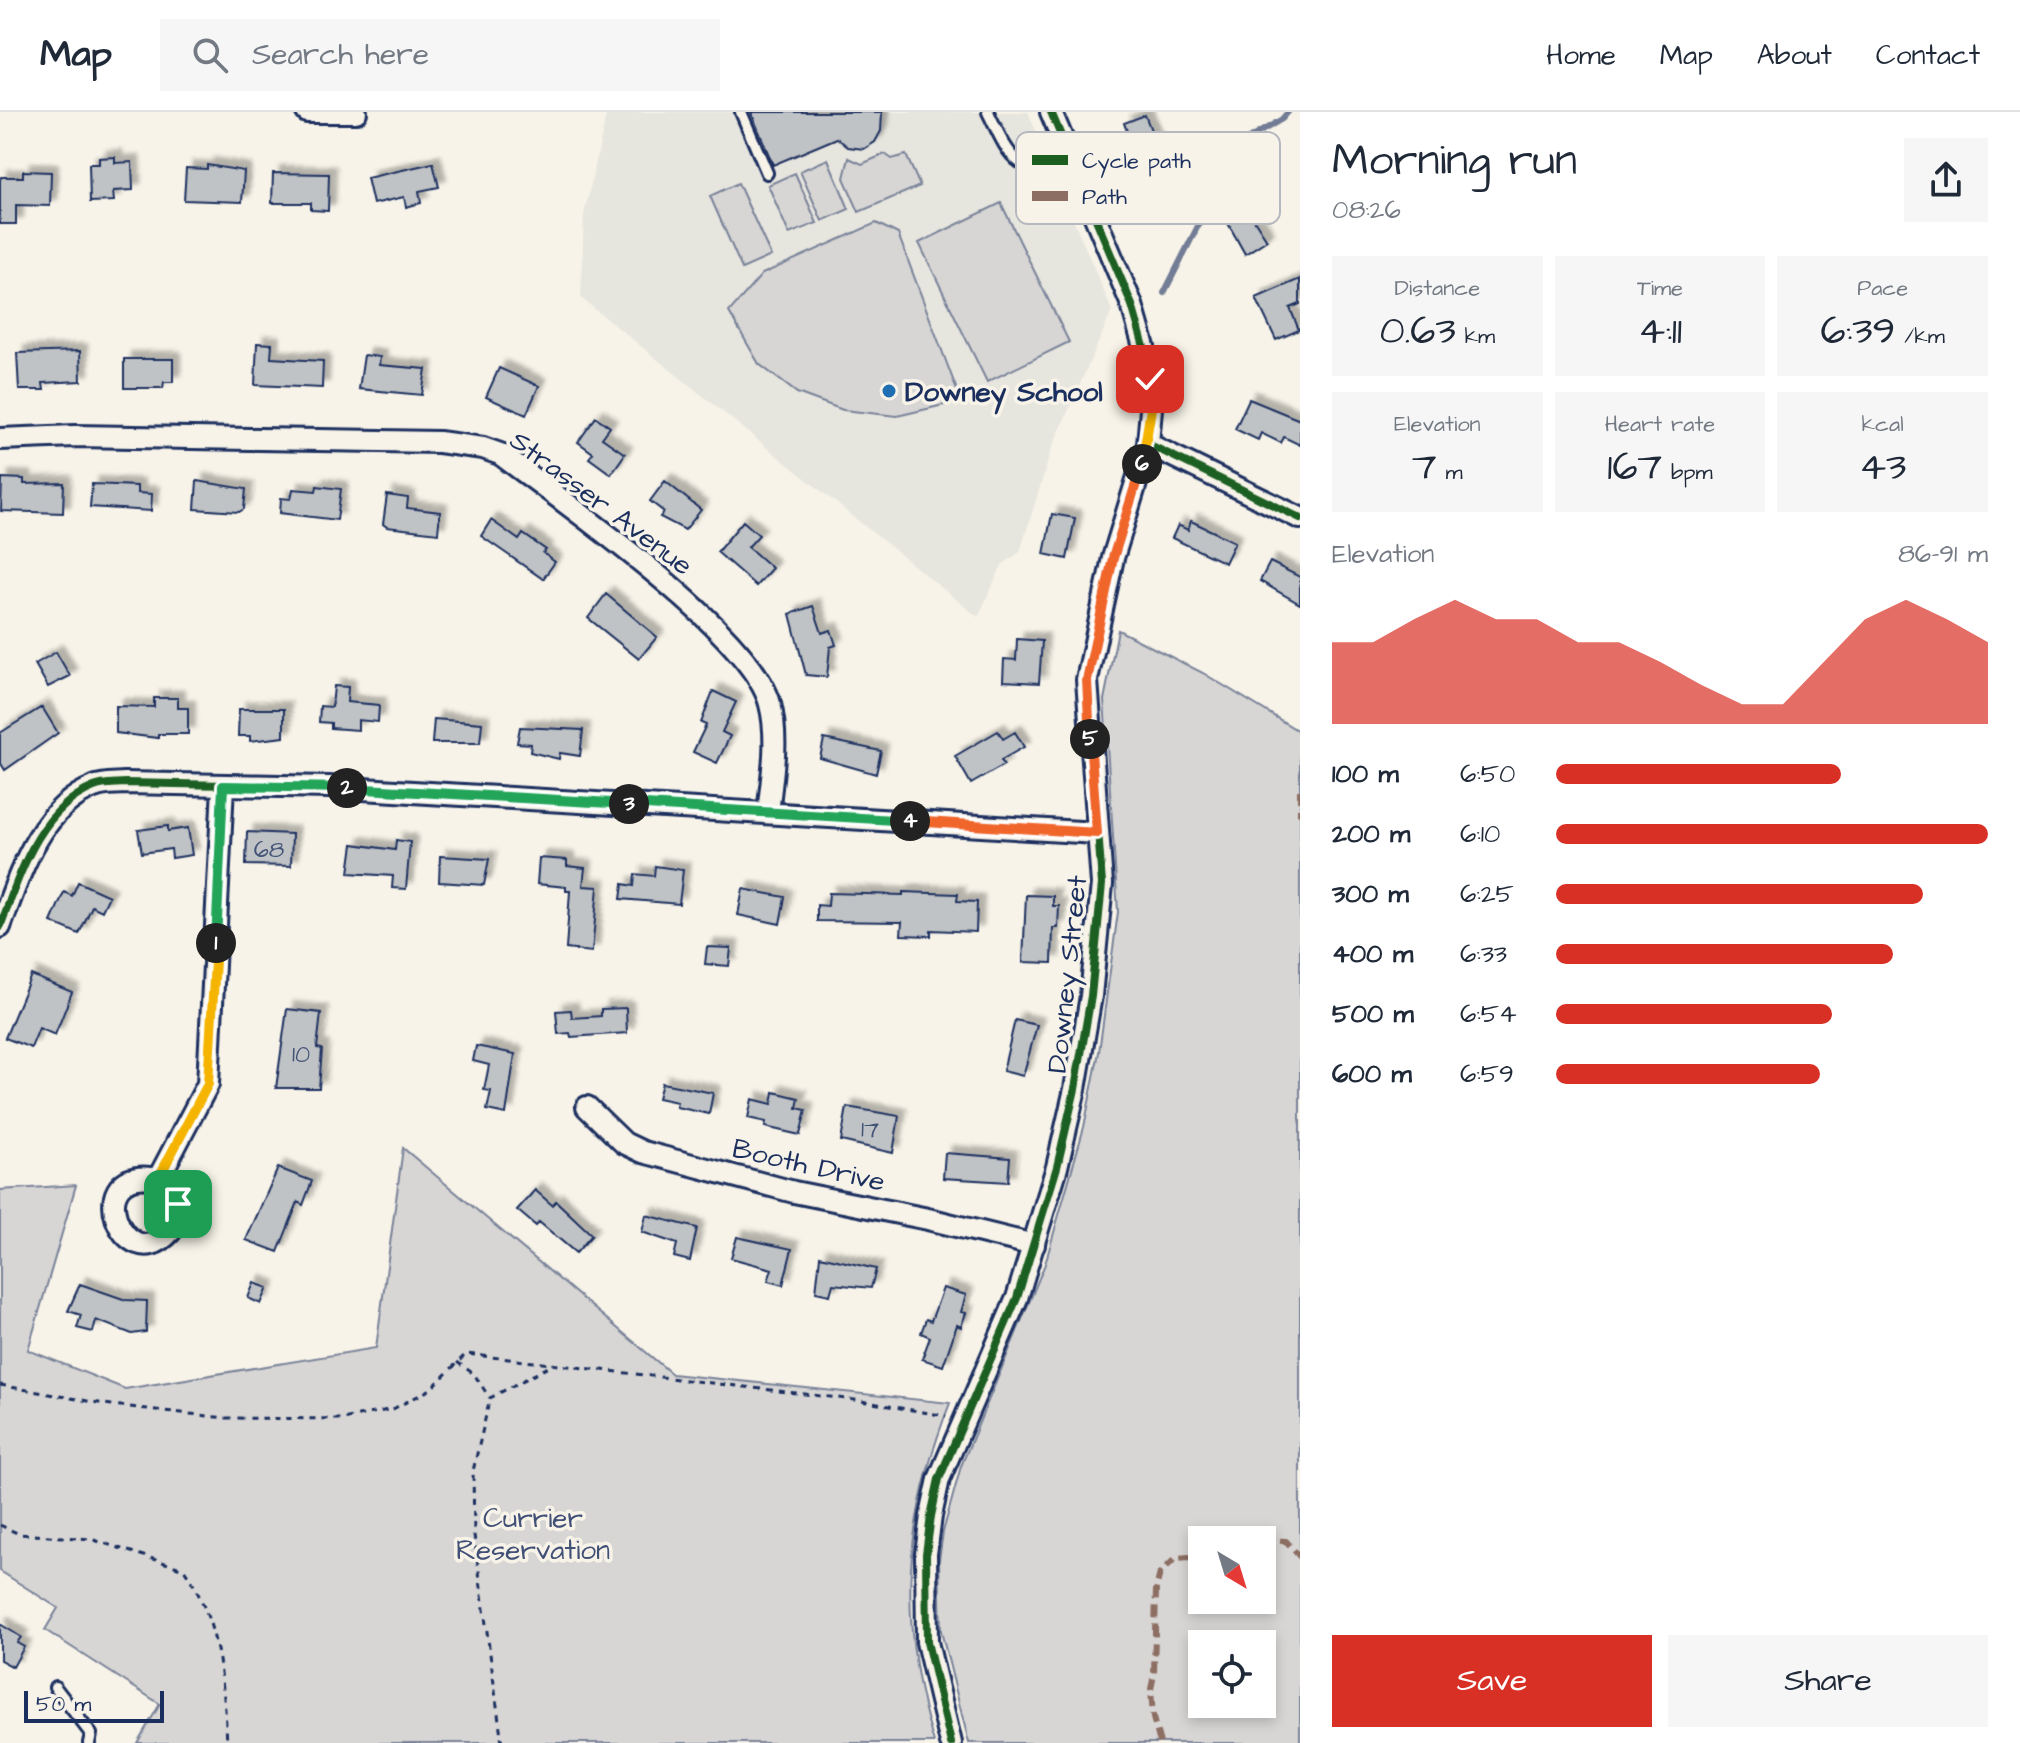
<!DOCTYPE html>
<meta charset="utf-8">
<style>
body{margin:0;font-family:"Architects Daughter",sans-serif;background:#f6f6f7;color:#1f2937;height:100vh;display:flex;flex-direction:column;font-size:30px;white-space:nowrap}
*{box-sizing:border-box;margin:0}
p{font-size:26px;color:#747a83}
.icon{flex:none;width:44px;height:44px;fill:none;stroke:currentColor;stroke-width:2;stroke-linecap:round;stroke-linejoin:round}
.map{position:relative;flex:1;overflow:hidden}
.sheet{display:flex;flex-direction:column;background:#fff;width:720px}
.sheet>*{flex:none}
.needle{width:52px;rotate:142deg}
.buttons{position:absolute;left:1188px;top:1414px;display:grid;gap:16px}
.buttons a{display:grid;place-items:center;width:88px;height:88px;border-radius:0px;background:#fff;box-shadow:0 4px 12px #0003;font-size:40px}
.scale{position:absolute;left:24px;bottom:20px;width:140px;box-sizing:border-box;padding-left:8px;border:4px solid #1b2f5e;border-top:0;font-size:22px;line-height:28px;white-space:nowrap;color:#1b2f5e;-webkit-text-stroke:6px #f7f3e8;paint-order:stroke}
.pin{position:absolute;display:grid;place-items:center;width:68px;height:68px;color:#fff;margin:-34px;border-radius:16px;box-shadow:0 4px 12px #0006}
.km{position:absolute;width:40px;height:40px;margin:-20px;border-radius:50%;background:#222;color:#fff;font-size:22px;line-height:40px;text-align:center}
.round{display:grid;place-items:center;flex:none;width:84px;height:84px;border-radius:0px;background:#f6f6f7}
.summary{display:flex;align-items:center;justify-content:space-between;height:136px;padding:0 32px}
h1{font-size:44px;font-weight:600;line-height:60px}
.stats{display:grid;grid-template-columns:repeat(3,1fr);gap:12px;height:136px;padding:8px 32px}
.stats div{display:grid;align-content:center;border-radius:0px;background:#f6f6f7;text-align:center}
.stats b{font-size:40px;font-weight:600}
.stats small{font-size:22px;font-weight:400}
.stats p{font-size:22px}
.chart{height:224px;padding:16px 32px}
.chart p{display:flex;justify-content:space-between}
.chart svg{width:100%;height:144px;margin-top:8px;fill:#d93025;opacity:.7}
.primary-button{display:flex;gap:16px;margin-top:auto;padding:16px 32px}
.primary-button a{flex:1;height:92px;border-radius:0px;background:#d93025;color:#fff;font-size:32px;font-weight:600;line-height:92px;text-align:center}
.primary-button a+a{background:#f6f6f7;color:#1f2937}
ul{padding:0 32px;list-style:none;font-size:26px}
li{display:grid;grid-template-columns:128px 96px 1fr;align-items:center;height:60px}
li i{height:20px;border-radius:10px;background:#d93025}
header{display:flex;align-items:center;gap:48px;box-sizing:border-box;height:112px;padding:0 40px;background:#fff;border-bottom:2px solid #e0e1e3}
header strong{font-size:38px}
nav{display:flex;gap:44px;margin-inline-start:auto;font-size:28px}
.search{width:560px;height:72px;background:#f6f6f7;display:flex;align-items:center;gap:20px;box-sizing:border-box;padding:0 28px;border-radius:0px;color:#747a83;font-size:30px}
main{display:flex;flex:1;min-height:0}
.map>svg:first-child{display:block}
.built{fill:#e6e5de}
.green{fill:#d7d6d4;stroke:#798299;stroke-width:2;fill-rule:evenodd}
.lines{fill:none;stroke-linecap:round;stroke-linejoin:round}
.stream{stroke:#727c95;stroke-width:6}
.building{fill:#c0c3c5;stroke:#1b2f5e;stroke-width:2;filter:url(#shadow)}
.lane-casing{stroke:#1b2f5e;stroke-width:16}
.street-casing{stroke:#1b2f5e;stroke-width:26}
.path{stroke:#1b2f5e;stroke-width:3;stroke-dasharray:6 6;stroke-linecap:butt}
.lane{stroke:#f7f3e8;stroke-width:10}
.street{stroke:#f7f3e8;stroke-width:20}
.quiet{stroke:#8d6e63;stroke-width:6;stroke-dasharray:12 6;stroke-linecap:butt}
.cycleway-casing{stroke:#f7f3e8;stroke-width:13}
.cycleway{stroke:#1b5e20;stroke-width:8}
.split-1-casing{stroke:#fff;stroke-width:16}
.split-2-casing{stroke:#fff;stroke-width:16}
.split-3-casing{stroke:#fff;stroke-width:16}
.split-4-casing{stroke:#fff;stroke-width:16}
.split-5-casing{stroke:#fff;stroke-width:16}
.split-6-casing{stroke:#fff;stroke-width:16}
.split-7-casing{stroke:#fff;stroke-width:16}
.split-1{stroke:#f5b400;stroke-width:10}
.split-2{stroke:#22a559;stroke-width:10}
.split-3{stroke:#22a559;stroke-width:10}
.split-4{stroke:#22a559;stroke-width:10}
.split-5{stroke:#f0652b;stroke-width:10}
.split-6{stroke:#f0652b;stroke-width:10}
.split-7{stroke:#f5b400;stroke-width:10}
.poi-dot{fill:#1f6fb2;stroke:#f7f3e8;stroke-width:3}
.labels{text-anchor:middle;stroke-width:7;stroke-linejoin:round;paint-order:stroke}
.number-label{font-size:24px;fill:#445478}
.poi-label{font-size:28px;font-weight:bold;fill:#1b2f5e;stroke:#f7f3e8;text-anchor:start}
.street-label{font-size:28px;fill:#1b2f5e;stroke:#f7f3e8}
.park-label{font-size:28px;fill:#415076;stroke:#f7f3e8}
.key{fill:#f7f3e8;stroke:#b5b8bf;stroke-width:2}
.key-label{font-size:22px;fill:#1b2f5e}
</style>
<header>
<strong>Map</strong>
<div class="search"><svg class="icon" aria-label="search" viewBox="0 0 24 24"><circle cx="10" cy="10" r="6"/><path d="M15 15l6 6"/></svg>Search here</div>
<nav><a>Home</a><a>Map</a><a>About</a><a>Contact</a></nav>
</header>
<main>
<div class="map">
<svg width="1300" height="1631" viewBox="0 0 1300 1631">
<defs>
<filter id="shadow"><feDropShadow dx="7" dy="-7" stdDeviation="2" flood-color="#0004"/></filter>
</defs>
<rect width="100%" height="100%" fill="#f7f3e8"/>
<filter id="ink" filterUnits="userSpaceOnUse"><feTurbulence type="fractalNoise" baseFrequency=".0125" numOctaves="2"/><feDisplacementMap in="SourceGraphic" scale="16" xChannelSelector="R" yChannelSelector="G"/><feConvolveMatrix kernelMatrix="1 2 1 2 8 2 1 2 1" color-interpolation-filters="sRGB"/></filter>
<g filter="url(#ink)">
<!-- built -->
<path class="built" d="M607,0H1028L1112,199L1052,336L1020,440L1002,453L978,505L581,186L584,103Z"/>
<!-- green -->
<path class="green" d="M885,42L892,47L906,43L920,74L859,100L844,66L849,46L862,52Z
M828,47L849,97L822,109L800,59Z
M795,61L817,111L789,122L768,73Z
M738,71L771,144L742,157L710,84Z
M1001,91L1069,230L987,270L919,131Z
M876,111L898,122L961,289L897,304L843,298L797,281L759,252L729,200L762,162Z
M1118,518L1203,561L1300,620V1631H969L941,1519L939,1448L943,1420L961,1354L1045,1152L1084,1015L1099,940L1118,800L1104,588ZM1202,1428H1262V1488H1202ZM1202,1532H1262V1592H1202Z
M403,1036L672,1262L950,1291C904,1408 897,1509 934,1631H137L160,1592L45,1518L58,1496L0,1459V1078L76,1073L28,1238L125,1277L376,1236Z"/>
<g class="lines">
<!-- stream -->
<path class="stream" d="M1211,49L1282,7L1288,0
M1164,181L1207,96"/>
</g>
<!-- building -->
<path class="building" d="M751,0H882L881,19L875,30L864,37L848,35L837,26L773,53Z
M1145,3L1169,64L1147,74L1124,11Z
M115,45V51L132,50L133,78L113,79L114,89L90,90L89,52H99V46Z
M433,51L439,75L419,79L421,91L406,95L404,85L373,92L367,66Z
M207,53L244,59L242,90L184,88L186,56L207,57Z
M23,59L51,60L50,94L16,93V112H0V68L1,65H23Z
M273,61L329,62L328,99L311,98V91H272Z
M1238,83L1267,128L1245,142L1219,95Z
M1300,167V192L1290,196L1299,218L1276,228L1256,186Z
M257,231L272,232L271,246L323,249L322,276L255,273Z
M80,239L81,269L43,271L44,278H19L17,241Z
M364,243L380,245L379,253L426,257L422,283L359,277Z
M124,247H173V270H164L163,276H124Z
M499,256L539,274L526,303L486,285Z
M1249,287L1300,308V333L1284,325L1281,331L1261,321L1258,328L1235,317Z
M596,305L610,315L602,326L625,342L611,362L589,346L593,341L578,330Z
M2,366L24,367V372L64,371L63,401L1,399Z
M197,369L246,377L244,397L239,400L195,397Z
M665,369L701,398L685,418L660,405L664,400L650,389Z
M92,372L137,374V381L152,382L151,399L90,395Z
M317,374L341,377L337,408L280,401L281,386L291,387L293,377L316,379Z
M387,383L408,386L407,396L440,400L438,421L387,415L383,412Z
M1052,402L1075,406L1067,447L1044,442Z
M491,408L519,428L523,422L546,438L543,441L555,450L543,467L481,424Z
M743,409L759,423L748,435L772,456L756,474L717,440Z
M1191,409L1235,430L1225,451L1172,426L1178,413L1188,418Z
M1270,450L1300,465V492L1260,469Z
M606,482L657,525L639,547L588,506Z
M813,494L822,521L831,518L836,533L830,535L827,565L806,563L790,502Z
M1017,527L1042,529L1039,571L1003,569L1004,547L1016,548Z
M56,540L70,564L48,575L35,552Z
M334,574L348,575L347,590L379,593L378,610L358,608V618L331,616V611L319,610L320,594L332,595Z
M713,579L736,590L722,620L730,624L717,651L693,640L706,613L701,611Z
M154,586H178V596H188V622H158V626L116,621V594L154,595Z
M42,595L58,621L5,658L0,650V621Z
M239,597H284V625L250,629V624H238Z
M434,607L482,611L480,631H432Z
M520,615L583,618L580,644L560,641L559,647L530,640L531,632L517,631Z
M998,619L1003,627L1015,620L1024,635L1001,648L1004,653L971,672L955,644Z
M824,627L881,639L876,662L820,646Z
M168,714V719L188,716L192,743L172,746L171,737L142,741L138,718Z
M247,720L292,722L291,754L246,753Z
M396,728L410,730L406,777L392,776L393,764L349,761L353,732L395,738Z
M440,744L489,747L484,773L439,770Z
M539,746L567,748V754L585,756L583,774L598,775L592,840L566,837L570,779H566V775L537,772Z
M655,754L683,758L679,792L621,787L623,772L634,774L635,762L654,764Z
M78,770L109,784L102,799L92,794L79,822L51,810L64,780L72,784Z
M743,777L785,785L780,812L738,803Z
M903,780L958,782L957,789L977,790L976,820L931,818V824L901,823L902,810L817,809V793L828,794L829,781L903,783Z
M1026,783L1053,784V794H1059L1058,816H1053L1052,851L1023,850Z
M707,835L731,836L729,854L705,852Z
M31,863L72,880L55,923L39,916L31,936L5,926Z
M626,896L627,921L571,925L570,921L558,922L556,899L571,898L572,906L601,904V897Z
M287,897L321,901L317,936L322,937L319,976H276Z
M1015,908L1037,913L1023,964L1003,959Z
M476,934L515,942L506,1002L487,998L491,979L484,978L489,953L473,949Z
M662,971L713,981L709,1002L676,995L677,990L658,986Z
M774,980L799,986L797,996L806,998L800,1023L765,1015L766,1010L748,1006L752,987L772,992Z
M847,995L899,1004L893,1041L841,1029Z
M945,1041L1010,1046L1008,1070L943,1066Z
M278,1056L312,1069L303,1093L298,1090L278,1140L246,1128Z
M535,1078L552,1093L556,1089L592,1123L576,1141L539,1110L536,1114L517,1098Z
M646,1103L697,1116L690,1149L674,1145L677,1132L642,1120Z
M737,1125L792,1137L783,1173L768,1169L772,1157L731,1146Z
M820,1144L876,1157L871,1176L833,1172L830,1183L816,1180Z
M254,1171L268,1176L261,1192L248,1186Z
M80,1172L126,1188L147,1189L146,1220L132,1222L96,1208L93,1220L77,1216L81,1203L68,1199Z
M943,1176L966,1183L961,1200L966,1201L961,1215L957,1213L943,1254L922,1247L930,1225L921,1221L926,1207L931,1209Z
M0,1512L21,1525L17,1531L24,1535L13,1555L0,1548Z"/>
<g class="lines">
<!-- lane casing -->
<g class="lane-casing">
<path id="lane" d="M741,0L767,61
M988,0C1012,50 1015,61 1075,57
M55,1575L91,1622L89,1631"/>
</g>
<!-- street casing -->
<g class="street-casing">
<path id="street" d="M307,0H356
M0,327L75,324L439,330L483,336L500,342C562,389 752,521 770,592C779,627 772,665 768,701
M1148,332L1300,406
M0,815C19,765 38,697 94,675C103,671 115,672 125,671L329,675L1097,721
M587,995L624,1031L643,1040L794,1080L928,1107L1034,1133
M158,1067C176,1079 187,1102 170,1120C123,1171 78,1051 158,1067L208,972L223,674
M951,1631L927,1530L926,1442L931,1404L939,1367L1017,1186L1057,1055L1075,977L1091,884L1102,772L1087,568L1113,446L1148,332L1151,297L1144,235L1132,193L1051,0"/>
</g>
<!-- path -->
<path class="path" d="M457,1250L474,1262L489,1285
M0,1273L104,1292L225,1306L343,1307L393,1297L431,1277L466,1242L855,1288L946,1304
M0,1413L19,1422L91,1427L184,1457C219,1509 224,1570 227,1631
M502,1631L474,1423L473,1359L490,1286L554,1252"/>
<!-- lane -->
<use href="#lane" class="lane"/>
<!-- street -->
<use href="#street" class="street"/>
<!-- quiet -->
<path class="quiet" d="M1300,678V703
M1262,1428L1286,1429L1300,1445
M1160,1631L1153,1606L1151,1577L1154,1563L1156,1477L1160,1461L1176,1446L1189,1445L1202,1451"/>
<!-- cycleway casing -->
<g class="cycleway-casing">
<path id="cycleway" d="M1148,332L1300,406
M0,815C19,765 38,697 94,675C103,671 115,672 125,671L329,675L1097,721
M951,1631L927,1530L926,1442L931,1404L939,1367L1017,1186L1057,1055L1075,977L1091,884L1102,772L1087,568L1113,446L1148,332L1151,297L1144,235L1132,193L1051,0"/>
</g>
<!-- cycleway -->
<use href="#cycleway" class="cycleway"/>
</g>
</g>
<g class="lines" filter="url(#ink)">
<!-- split-1 casing -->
<g class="split-1-casing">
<path id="split-1" d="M178,1092L175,1082L158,1067L208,972L216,831"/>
</g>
<!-- split-2 casing -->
<g class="split-2-casing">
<path id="split-2" d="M216,831L223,674L347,676"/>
</g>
<!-- split-3 casing -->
<g class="split-3-casing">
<path id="split-3" d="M347,676L629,692"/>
</g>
<!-- split-4 casing -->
<g class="split-4-casing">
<path id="split-4" d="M629,692L910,709"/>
</g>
<!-- split-5 casing -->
<g class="split-5-casing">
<path id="split-5" d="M910,709L1097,721L1090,627"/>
</g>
<!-- split-6 casing -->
<g class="split-6-casing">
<path id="split-6" d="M1090,627L1087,568L1113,446L1142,352"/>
</g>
<!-- split-7 casing -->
<g class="split-7-casing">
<path id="split-7" d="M1142,352L1151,297L1150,267"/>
</g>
<!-- split-1 -->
<use href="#split-1" class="split-1"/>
<!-- split-2 -->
<use href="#split-2" class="split-2"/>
<!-- split-3 -->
<use href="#split-3" class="split-3"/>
<!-- split-4 -->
<use href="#split-4" class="split-4"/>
<!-- split-5 -->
<use href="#split-5" class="split-5"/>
<!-- split-6 -->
<use href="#split-6" class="split-6"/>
<!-- split-7 -->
<use href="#split-7" class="split-7"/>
</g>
<!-- markers -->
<circle class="poi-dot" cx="889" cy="279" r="8"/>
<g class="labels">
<!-- number labels -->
<g class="number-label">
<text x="269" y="745">68</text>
<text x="301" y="950">10</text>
<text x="870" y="1025">17</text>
</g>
<!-- poi labels -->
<g class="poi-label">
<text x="905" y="289">Downey School</text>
</g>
<!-- street labels -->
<g class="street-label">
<text transform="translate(602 390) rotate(37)" y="10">Strasser Avenue</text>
<text transform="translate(1066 862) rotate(-84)" y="10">Downey Street</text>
<text transform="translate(809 1052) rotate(13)" y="10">Booth Drive</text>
</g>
<!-- park labels -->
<g class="park-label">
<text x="533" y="1415">Currier<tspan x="533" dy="32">Reservation</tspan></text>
</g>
</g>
<!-- legend -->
<rect x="1016" y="20" width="264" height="92" rx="12" class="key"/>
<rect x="1032" y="43" width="36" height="10" fill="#1b5e20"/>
<rect x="1032" y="79" width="36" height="10" fill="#8d6e63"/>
<g class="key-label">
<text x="1082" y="56">Cycle path</text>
<text x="1082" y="92">Path</text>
</g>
</svg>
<div class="buttons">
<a><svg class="needle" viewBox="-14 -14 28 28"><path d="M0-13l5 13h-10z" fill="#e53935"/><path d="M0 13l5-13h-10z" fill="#747a83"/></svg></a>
<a><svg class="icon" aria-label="locate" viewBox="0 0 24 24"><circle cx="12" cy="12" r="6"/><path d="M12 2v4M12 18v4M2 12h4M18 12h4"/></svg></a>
</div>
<div class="scale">50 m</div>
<div class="pin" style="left:178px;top:1092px;background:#1e9e55"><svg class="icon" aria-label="arrive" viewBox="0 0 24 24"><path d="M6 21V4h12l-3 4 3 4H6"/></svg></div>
<div class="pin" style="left:1150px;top:267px;background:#d93025"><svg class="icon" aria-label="check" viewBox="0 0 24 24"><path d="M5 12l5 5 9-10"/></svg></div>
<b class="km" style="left:216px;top:831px">1</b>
<b class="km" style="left:347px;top:676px">2</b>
<b class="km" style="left:629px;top:692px">3</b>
<b class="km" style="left:910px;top:709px">4</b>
<b class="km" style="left:1090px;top:627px">5</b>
<b class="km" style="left:1142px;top:352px">6</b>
</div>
<section class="sheet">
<div class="summary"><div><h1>Morning run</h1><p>08:26</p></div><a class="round"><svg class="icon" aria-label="share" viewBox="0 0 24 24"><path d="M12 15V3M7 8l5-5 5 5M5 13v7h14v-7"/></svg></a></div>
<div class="stats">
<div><p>Distance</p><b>0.63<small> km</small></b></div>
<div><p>Time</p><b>4:11</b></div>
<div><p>Pace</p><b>6:39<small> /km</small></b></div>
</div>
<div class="stats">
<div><p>Elevation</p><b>7<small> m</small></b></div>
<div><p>Heart rate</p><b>167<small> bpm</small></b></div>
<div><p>kcal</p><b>43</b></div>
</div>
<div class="chart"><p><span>Elevation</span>86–91 m</p>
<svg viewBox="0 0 160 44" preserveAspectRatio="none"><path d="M0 44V19L10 19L20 12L30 6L40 12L50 12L60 19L70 19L80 25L90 32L100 38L110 38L120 25L130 12L140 6L150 12L160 19V44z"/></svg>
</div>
<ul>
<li><b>100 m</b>6:50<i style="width:66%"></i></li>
<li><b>200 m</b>6:10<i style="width:100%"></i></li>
<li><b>300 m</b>6:25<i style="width:85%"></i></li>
<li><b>400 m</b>6:33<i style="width:78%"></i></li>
<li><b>500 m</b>6:54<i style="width:64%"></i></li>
<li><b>600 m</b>6:59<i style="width:61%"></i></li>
</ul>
<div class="primary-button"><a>Save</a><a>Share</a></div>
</section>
</main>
